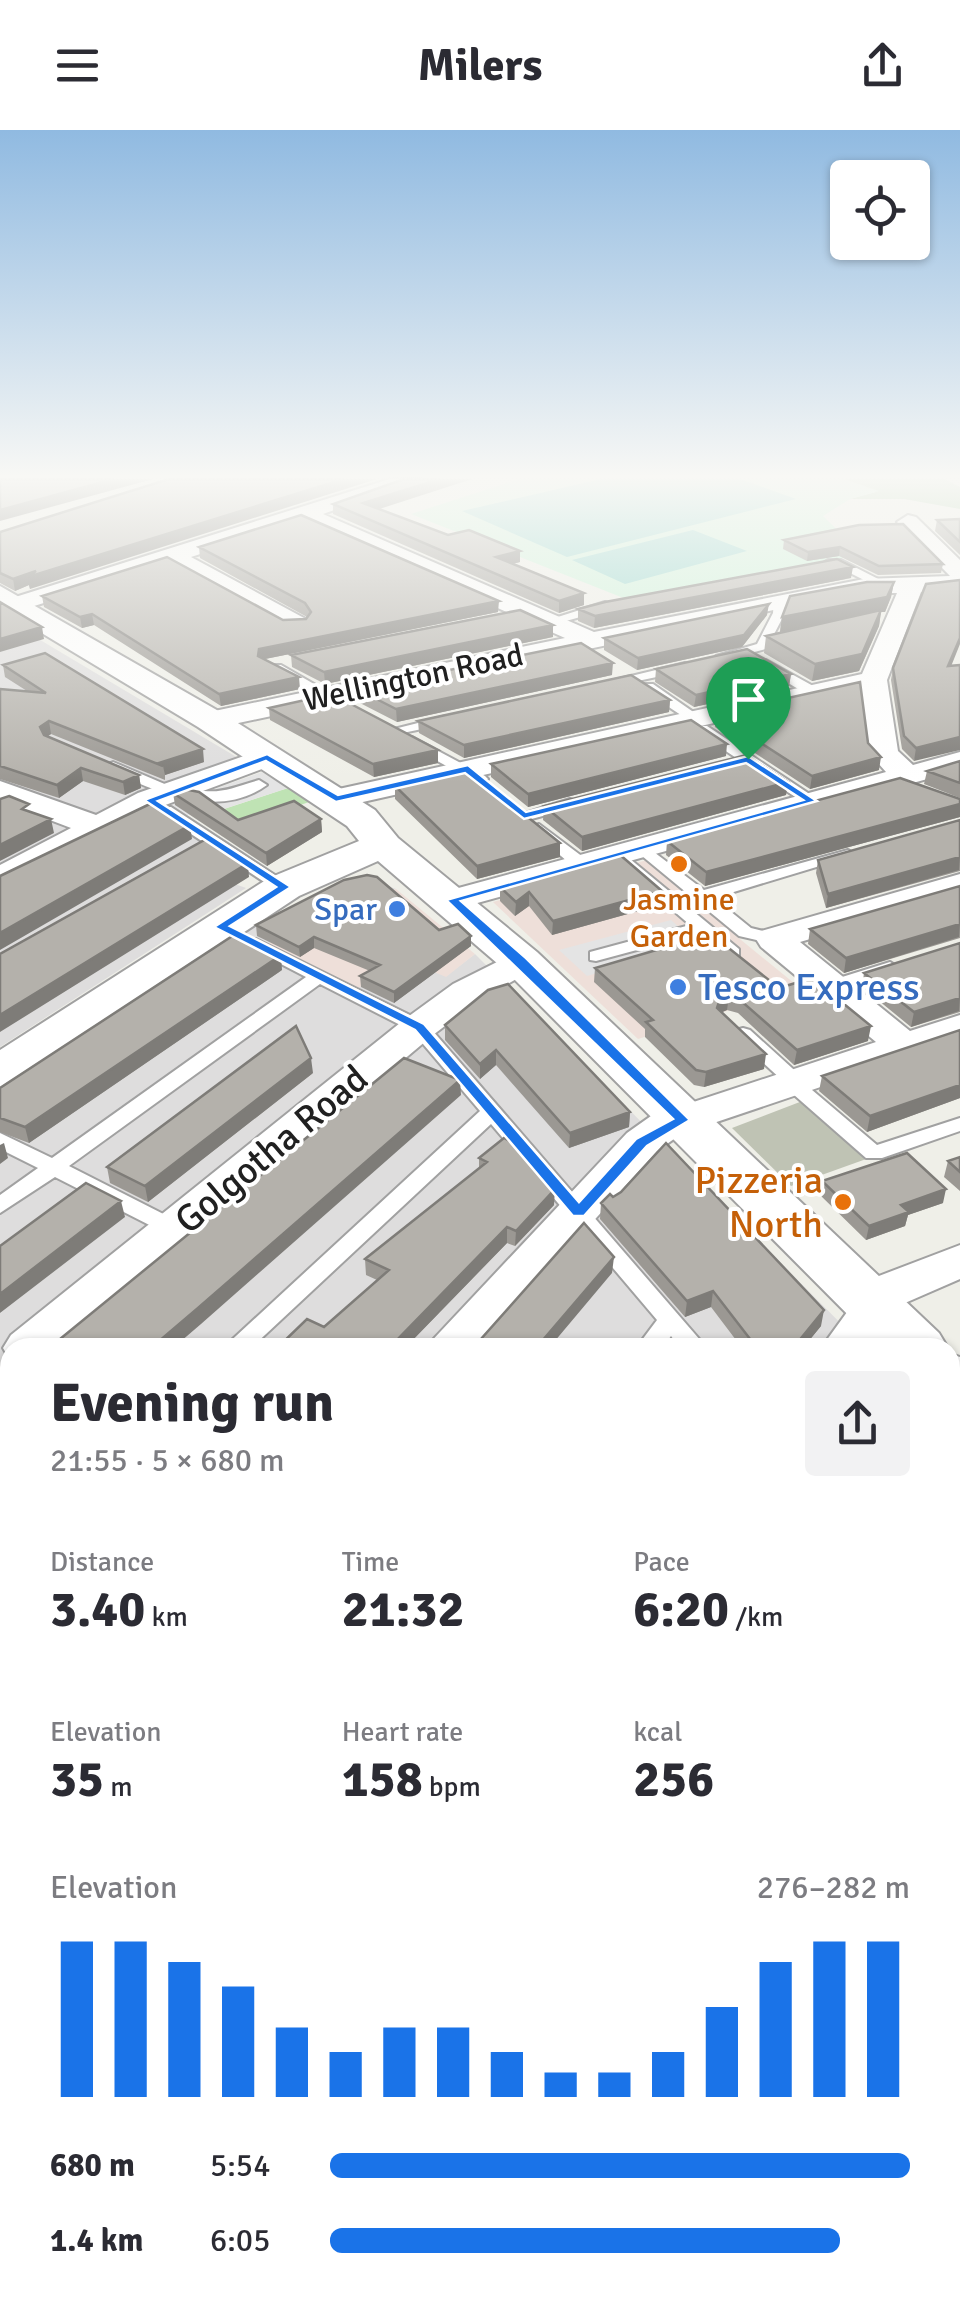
<!DOCTYPE html>
<meta charset="utf-8">
<style>
body{margin:0;font-family:Signika,sans-serif;background:#f2f2f3;color:#2b2b33;height:100vh;display:flex;flex-direction:column;font-size:38px;white-space:nowrap}
*{box-sizing:border-box;margin:0}
p{font-size:32px;color:#7c7c81}
.icon{flex:none;width:55px;height:55px;fill:none;stroke:currentColor;stroke-width:2;stroke-linecap:round;stroke-linejoin:round}
.map{position:relative;flex:1;overflow:hidden}
.details{position:absolute;left:0px;top:1208px;width:960px;height:962px;display:flex;flex-direction:column;background:#fff;border-radius:30px 30px 0 0;box-shadow:0 2px 8px #0004}
.details>*{flex:none}
.buttons{position:absolute;left:830px;top:30px;display:grid;gap:20px}
.buttons a{display:grid;place-items:center;width:100px;height:100px;border-radius:10px;background:#fff;box-shadow:0 2px 8px #0004;font-size:50px}
.pin{position:absolute;display:grid;place-items:center;width:85px;height:85px;color:#fff;margin:-102px -42px;border-radius:50% 50% 50% 0;rotate:-45deg;box-shadow:0 0 10px #0007}
.pin .icon{rotate:45deg}
.round{display:grid;place-items:center;flex:none;width:105px;height:105px;border-radius:10px;background:#f2f2f3}
.headline{display:flex;align-items:center;justify-content:space-between;height:170px;padding:0 50px}
h1{font-size:55px;font-weight:700;line-height:75px}
.metrics{display:grid;grid-template-columns:repeat(3,1fr);gap:15px;height:170px;padding:10px 50px}
.metrics div{display:grid;align-content:center}
.metrics b{font-size:50px;font-weight:700}
.metrics small{font-size:28px;font-weight:400}
.metrics p{font-size:28px}
.chart{height:280px;padding:20px 50px}
.chart p{display:flex;justify-content:space-between}
.chart svg{width:100%;height:180px;margin-top:10px;stroke:#1a73e8;stroke-width:6}
ul{padding:0 50px;list-style:none;font-size:32px}
li{display:grid;grid-template-columns:160px 120px 1fr;align-items:center;height:75px}
li i{height:25px;border-radius:12px;background:#1a73e8}
header{display:flex;justify-content:space-between;align-items:center;height:130px;padding:0 50px;background:#fff;font-size:45px;font-weight:700}
.map>svg:first-child{display:block}
.residential{fill:#dedddd}
.commercial{fill:#eedfd9}
.education{fill:#f6fbe4}
.construction{fill:#bfc3b4}
.grass{fill:#bfe3b4}
.forest{fill:#a3caa1}
.park{fill:#caf3d8}
.pitch{fill:#8fd5cb}
.parking{fill:#e4e4e4}
.lines{fill:none;stroke-linecap:round;stroke-linejoin:round}
.service-casing{stroke:#a1a1a1;stroke-width:4}
.minor-casing{stroke:#a1a1a1;stroke-width:4}
.tertiary-casing{stroke:#a1a1a1;stroke-width:4}
.service{fill:#fff;fill-rule:evenodd}
.minor{fill:#fff;fill-rule:evenodd}
.tertiary{fill:#fff;fill-rule:evenodd}
.wall{fill:#9b9893}
.shaded-wall{fill:#7e7c78}
.building{fill:#b4b1ab;stroke:#7e7c78;stroke-width:2.5}
.route{fill:#1a73e8;stroke:#fff;stroke-width:2.5;fill-rule:evenodd}
.food-dot{fill:#e8710a;stroke:#fff;stroke-width:4}
.shop-dot{fill:#3f7fe0;stroke:#fff;stroke-width:4}
.labels{text-anchor:middle;stroke-width:8;stroke-linejoin:round;paint-order:stroke}
.far-street-label{font-size:32px;fill:#202020;stroke:#fff}
.far-food-label{font-size:32px;fill:#c56008;stroke:#fff}
.far-shop-label{font-size:32px;fill:#366cbe;stroke:#fff;text-anchor:end}
.shop-label{font-size:38px;fill:#366cbe;stroke:#fff;text-anchor:start}
.street-label{font-size:38px;fill:#202020;stroke:#fff}
.food-label{font-size:38px;fill:#c56008;stroke:#fff;text-anchor:end}
</style>
<header><svg class="icon" aria-label="menu" viewBox="0 0 24 24"><path d="M4 6h16M4 12h16M4 18h16"/></svg>Milers<svg class="icon" aria-label="share" viewBox="0 0 24 24"><path d="M12 15V3M7 8l5-5 5 5M5 13v7h14v-7"/></svg></header>
<div class="map">
<svg width="960" height="2169" viewBox="0 0 960 2169">
<rect width="100%" height="100%" fill="#efefe8"/>
<!-- residential -->
<path class="residential" d="M0,486L260,641L163,674L216,710L178,734L246,758L0,917Z
M376,752L396,759L343,776L269,814L408,831L446,846L475,824L864,1217L10,1218V1417L0,1416V959L230,809L327,758Z
M950,1293L960,1302V1875L950,1870Z"/>
<!-- commercial -->
<path class="commercial" d="M647,730L738,802L735,805L800,858L638,909L493,772Z
M396,759L475,824L446,847L408,831L358,858L268,814L343,776Z"/>
<!-- education -->
<path class="education" d="M0,1416L10,1417V2160H950V1870L960,1875V2169H0Z"/>
<!-- construction -->
<path class="construction" d="M805,970L869,1028L791,1056L732,998Z"/>
<!-- grass -->
<path class="grass" d="M288,658L309,672L255,691L228,695L212,683Z
M544,2160H647L660,2169H540Z"/>
<!-- forest -->
<path class="forest" d="M844,349H945L960,357V379L904,369H850L876,362Z"/>
<!-- park -->
<path class="park" d="M519,349H844L879,361L850,369L823,386L862,424L631,471L411,384Z"/>
<!-- pitch -->
<path class="pitch" d="M601,349H740L796,369L567,427L462,381Z
M693,400L747,421L625,454L572,430Z"/>
<!-- parking -->
<path class="parking" d="M262,642L288,658L211,683L206,679L185,686L169,675Z
M671,790L698,814L587,846L559,820Z
M0,1416L10,1417V1539L0,1536Z
M950,2001L960,2012V2169H704L709,2160H950Z"/>
<g class="lines">
<!-- service casing -->
<g class="service-casing">
<path id="service" d="M828,430H841L890,455L880,458L836,436H824L822,434Z
M774,469H782L785,483L771,510L800,504V510L716,532V526L757,514L773,483Z
M605,472L609,473V479L548,496L542,492Z
M766,530L815,557L817,560L805,563L761,537V531Z
M685,533L692,537L690,540L609,557L602,553Z
M271,535H281L347,573L335,576L271,541Z
M643,554H653L702,588L690,591L643,560Z
M446,586L451,587V593L393,605L386,601Z
M697,596H707L820,671L806,674L697,602Z
M412,607L485,646L488,649L475,652L407,614L405,611Z
M113,632L174,658L180,655C214,667 226,660 259,650L267,655C217,691 156,661 108,640V634Z
M570,669L576,671V677L524,691L516,686Z
M159,677H171L293,757L284,762L278,761L159,683Z
M539,694L587,730V738H575L533,702V696Z
M642,713L704,760L848,720L856,725L714,768L751,798L780,805L783,809L774,814L739,806L636,721V715Z
M618,719L739,819V827H727L700,803L596,831L590,830V822L690,795L612,728L610,724Z
M256,809L426,893L707,1218H680L671,1206L662,1218H636L657,1190L491,994L251,1218H223L480,981L412,901L320,854L69,1036L183,1094L186,1099L183,1104H167L55,1047L0,1083V1065L38,1038L0,1019V1003L52,1028L306,847L250,818L247,814Z
M890,832L899,838L897,842L830,863L821,857L823,853Z
M743,898L750,900L803,948L805,954L877,1015L960,988V1001L882,1028H866L785,957L783,951L736,908L733,904L736,900Z
M0,1391L10,1392V1414L0,1413Z
M0,1451L10,1453V1477L0,1475Z
M950,1464L960,1467V1497L950,1494Z
M206,2160H246L245,2169H205Z"/>
</g>
<!-- minor casing -->
<g class="minor-casing">
<path id="minor" d="M390,349H422L323,384L594,502L864,449L950,446L897,392L908,385L916,387L960,430V460L921,462L887,550L898,621L913,635L960,622V640L452,780L440,777L435,770L440,763L886,642L869,623L861,560L336,678L325,676L320,669L325,662L862,544L897,463H864L778,479L210,599L196,590L200,584L565,508L302,391L191,427L304,488L308,493L304,498H286L169,434L18,481L6,474L9,469Z
M267,618L278,621L282,627L278,633L160,677L0,758V735L71,698L0,671V651L96,685L138,663Z
M960,744V765L800,812L910,901L960,885V910L681,1004L657,1021L478,1218H425L627,1003L651,986L876,912L761,817L756,809L761,801Z
M521,820L534,823L539,831L534,839L479,870L433,905L61,1218H10V1230L3,1218L11,1205L405,889L453,854Z
M960,1115V1149L905,1173L872,1218H821L871,1149Z"/>
</g>
<!-- tertiary casing -->
<g class="tertiary-casing">
<path id="tertiary" d="M0,456L222,583L375,680L398,708L537,822L939,1203L948,1218H881L505,840L378,731L299,766L17,952L0,957V920L269,748L359,711L347,696L198,597L0,478Z
M950,1224L960,1227V1279L950,1276Z"/>
</g>
<!-- service -->
<use href="#service" class="service"/>
<!-- minor -->
<use href="#minor" class="minor"/>
<!-- tertiary -->
<use href="#tertiary" class="tertiary"/>
</g>
<!-- wall -->
<path class="wall" d="M169,349L30,459L29,455L15,461L0,453V402Z
M333,374L379,379L520,432L512,434L584,463V475L559,483L333,384Z
M960,389V425L935,401L937,390Z
M859,395L943,434L941,443L878,445L839,426L807,431L783,419L784,410Z
M199,417L498,482L265,529L300,559L221,576L94,495L82,498L44,477L42,466L283,490L306,489L307,487L200,428Z
M851,448L594,498L578,491V479Z
M894,452L891,467L885,482H881L879,496L859,541L812,551L764,523L766,506L810,496L780,502L782,487Z
M767,485L742,517L637,540L604,520V508Z
M553,507L325,554L292,537L291,525Z
M3,535L204,632L165,645V650L51,604L48,606L139,645L141,658L125,665L83,651L59,668L0,649V559L27,561L5,547Z
M951,536L914,631L902,619L891,550L893,538Z
M656,539L791,544L789,556L694,577L655,552Z
M612,545L397,592L358,572L357,559Z
M670,570L669,582L464,628L419,603L418,591Z
M269,578L438,620V633L374,647L270,590Z
M716,584L868,613L879,640L810,659L715,597Z
M726,626L528,677L491,647V634Z
M960,631V668L924,654L927,641Z
M788,652L786,665L582,721L543,690L544,676Z
M395,656L560,713V727L477,749L395,669Z
M173,663L238,690L321,689L322,702L267,736L175,675Z
M960,669V687L705,756L666,725L667,711Z
M960,690V741L826,778L816,743L818,730Z
M960,756V808L844,843L808,814L810,799Z
M500,757L660,775L552,805L529,776L515,786L500,771Z
M256,795L439,800L471,806V816L394,873L361,857L360,846L370,841L314,818L300,827L257,806Z
M960,813V882L911,897L862,857L864,843Z
M595,838L779,858L868,911L794,935L738,883L727,880L722,882L764,939L704,957L694,955L645,907V899L594,852Z
M282,840L29,1013L0,1002V958Z
M445,895L630,982L629,997L569,1018L496,935L480,949L445,910Z
M960,900V968L867,1002L819,961L822,946Z
M313,943L148,1072L110,1053L107,1037Z
M504,1008L554,1075L515,1116L507,1113L405,1218H277L324,1197L377,1150L366,1145L365,1129L479,1038V1028Z
M960,1027V1061L944,1047L948,1031Z
M822,1051L943,1073L908,1085L905,1096L866,1110L820,1065Z
M613,1067L821,1196L803,1218H742L711,1177L685,1187L600,1089L601,1073Z
M950,1313L960,1322V1405L950,1396Z
M0,1653L10,1659V1816L0,1809Z
M315,2160H535L530,2169H317Z
M666,2160H687L683,2169H680Z"/>
<!-- shaded-wall -->
<path class="shaded-wall" d="M114,349H153L0,391V380Z
M344,349H377L30,459L29,455L15,461L13,449L36,441Z
M440,349H472L364,384L363,373Z
M840,417L839,426L807,431L808,422Z
M520,421V432L496,438V427Z
M853,437L851,448L594,498L595,486Z
M894,452L891,467L885,482H881L879,496L859,541L812,551L815,534L880,482L780,502L782,487Z
M584,463V475L559,483V471Z
M499,471L498,482L260,530L258,526L259,519Z
M769,474L767,485L742,517L637,540L638,528Z
M92,484L94,495L82,498L80,487Z
M553,495V507L325,554L324,542Z
M42,497L44,509L0,522V509Z
M960,508V514L946,549L948,536Z
M613,533L612,545L397,592L396,579Z
M791,544L789,556L694,577L696,565Z
M299,547L300,559L221,576L219,564Z
M670,570L669,582L464,628V615Z
M49,591L51,604L42,610L40,597Z
M960,607V620L914,631L916,618Z
M727,614L726,626L528,677V664Z
M203,619L204,632L165,645L163,636L159,633Z
M438,620V633L374,647L373,634Z
M881,627L879,640L810,659L812,646Z
M81,638L83,651L59,668L57,655Z
M139,645L141,658L125,665L123,652Z
M788,652L786,665L582,721V707Z
M960,674V687L705,756L706,742Z
M51,689L54,703L0,731V715Z
M321,689L322,702L267,736L266,723Z
M190,695L192,709L0,820V803Z
M560,713V727L477,749V736Z
M960,727L959,740L826,778L828,764Z
M248,733L249,747L0,902V885Z
M662,761L660,775L552,805L553,791Z
M529,762V776L515,786L516,772Z
M960,794L959,807L844,843L846,828Z
M471,806V816L394,873V862Z
M314,807V818L300,827L299,817Z
M281,825L282,840L29,1013L25,997Z
M729,866L727,880L718,884L717,878L720,869Z
M960,868L959,881L911,897L914,882Z
M871,896L868,911L794,935L797,920Z
M496,920V935L480,949V934Z
M766,924L764,939L704,957L706,942Z
M311,928L313,943L148,1072L145,1056Z
M460,950L461,965L201,1194L173,1218H151Z
M960,955V968L867,1002L870,986Z
M630,982L629,997L569,1018L570,1003Z
M4,1013L8,1028L0,1034V1015Z
M555,1059L554,1075L515,1116L516,1101Z
M946,1059L943,1073L908,1085L905,1096L866,1110L869,1096L901,1075Z
M121,1071L125,1087L0,1183V1164Z
M507,1097V1113L405,1218H389Z
M614,1127L612,1143L549,1218H536Z
M713,1161L711,1177L685,1187L687,1171Z
M824,1180L821,1196L803,1218H793Z
M10,1334V1354L0,1363V1342Z
M526,2160H535L530,2169H521Z"/>
<!-- building -->
<path class="building" d="M0,349H114L0,380Z
M169,349H344L28,447L36,441L13,449L0,443V402Z
M404,349H440L363,373L448,405L469,400L520,421L496,427L584,463L559,471L333,374Z
M301,385L499,471L259,519L258,526L299,547L219,564L92,484L80,487L42,466L167,427L283,490L306,489L311,482L305,473L199,417Z
M960,389V412L937,390Z
M903,394L943,434L879,436L840,417L808,422L784,410L859,395Z
M837,429L853,437L595,486L578,479L605,472Z
M960,450V508L948,536L960,535V607L916,618L904,606L893,538L926,454Z
M867,452H894L887,467L782,487L790,466Z
M0,472L42,497L0,509Z
M769,474L744,505L638,528L604,508Z
M520,480L553,495L324,542L291,525Z
M881,480L862,524L815,534L766,506Z
M581,513L613,533L396,579L357,559Z
M747,519L791,544L696,565L656,539Z
M45,523L203,619L159,633L163,636L49,591L40,597L44,605L139,645L123,652L81,638L57,655L0,636V559L46,563L3,535Z
M631,545L670,570L464,615L418,591Z
M860,552L868,613L881,627L812,646L716,584Z
M332,564L438,620L373,634L269,578Z
M691,590L727,614L528,664L491,634Z
M746,625L788,652L582,707L544,676Z
M960,631V653L927,641Z
M468,639L560,713L477,736L395,656Z
M900,648L960,669V674L706,742L667,711Z
M184,659L199,662L238,690L294,671L321,689L266,723L173,663Z
M9,666L29,674L22,679L51,689L0,715V669Z
M154,672L190,695L0,803V746Z
M960,690V727L828,764L818,730Z
M208,708L248,733L0,885V824Z
M619,724L662,761L553,791L529,762L516,772L500,757Z
M367,745L377,747L439,800L458,794L471,806L394,862L360,846L380,835L314,807L299,817L256,795L344,750Z
M960,756V794L846,828L810,799Z
M237,803L281,825L25,997L0,988V958Z
M711,804L779,858L812,848L871,896L797,920L739,869L729,866L720,869L717,878L766,924L706,942L696,940L646,892L653,890L595,838Z
M960,813V868L914,882L864,843Z
M508,854L630,982L570,1003L496,920L480,934L445,895L488,860Z
M296,896L311,928L145,1056L107,1037Z
M960,900V955L870,986L822,946Z
M404,928L460,950L198,1178L151,1218H49Z
M504,1008L516,1014L555,1059L516,1101L507,1097L389,1218H277L307,1189L324,1197L389,1140L365,1129L487,1032L479,1028Z
M666,1013L824,1180L793,1218H757L713,1161L687,1171L601,1073L610,1064L613,1067L621,1062Z
M907,1023L946,1059L901,1075L909,1082L869,1096L822,1051Z
M960,1027V1042L948,1031Z
M86,1053L121,1071L0,1164V1116Z
M584,1093L614,1127L536,1218H473Z
M10,1249V1334L0,1342V1257Z
M950,1313L960,1322V1385L950,1376Z
M950,1488L960,1497V1531L950,1553Z
M0,1653L10,1659V1793L0,1786Z
M319,2160H526L521,2169H331Z"/>
<!-- sky -->
<linearGradient id="sky" x2="0" y2="1"><stop stop-color="#90bae1"/><stop offset="0.53" stop-color="#f8f8f5"/><stop offset="1" stop-color="#f8f8f5" stop-opacity="0"/></linearGradient>
<rect width="960" height="653" fill="url(#sky)"/>
<!-- route -->
<path class="route" d="M267,624L338,665L468,635L526,682L748,626L817,671L461,771L526,828L690,990L647,1016L584,1086H573L415,900L214,797L276,757L144,670ZM266,631L336,672L465,643L524,689L746,633L803,670L446,770L673,989L636,1009L579,1072L424,894L230,796L291,757L158,671Z"/>
<!-- markers -->
<g class="food-dot">
<circle cx="679" cy="734" r="10"/>
<circle cx="843" cy="1072" r="10"/>
</g>
<g class="shop-dot">
<circle cx="397" cy="779" r="10"/>
<circle cx="678" cy="857" r="10"/>
</g>
<g class="labels">
<!-- far-street labels -->
<g class="far-street-label">
<text transform="translate(413 547) rotate(-12)" y="11">Wellington Road</text>
</g>
<!-- far-food labels -->
<g class="far-food-label">
<text x="679" y="780">Jasmine<tspan x="679" dy="37">Garden</tspan></text>
</g>
<!-- far-shop labels -->
<g class="far-shop-label">
<text x="377" y="790">Spar</text>
</g>
<!-- shop labels -->
<g class="shop-label">
<text x="698" y="870">Tesco Express</text>
</g>
<!-- street labels -->
<g class="street-label">
<text transform="translate(271 1019) rotate(-40)" y="13">Golgotha Road</text>
</g>
<!-- food labels -->
<g class="food-label">
<text x="823" y="1063">Pizzeria<tspan x="823" dy="44">North</tspan></text>
</g>
</g>
</svg>
<div class="buttons">
<a><svg class="icon" aria-label="locate" viewBox="0 0 24 24"><circle cx="12" cy="12" r="6"/><path d="M12 2v4M12 18v4M2 12h4M18 12h4"/></svg></a>
</div>
<div class="pin" style="left:748px;top:629px;background:#1e9e55"><svg class="icon" aria-label="arrive" viewBox="0 0 24 24"><path d="M6 21V4h12l-3 4 3 4H6"/></svg></div>
<section class="details">
<div class="headline"><div><h1>Evening run</h1><p>21:55 · 5 × 680 m</p></div><a class="round"><svg class="icon" aria-label="share" viewBox="0 0 24 24"><path d="M12 15V3M7 8l5-5 5 5M5 13v7h14v-7"/></svg></a></div>
<div class="metrics">
<div><p>Distance</p><b>3.40<small> km</small></b></div>
<div><p>Time</p><b>21:32</b></div>
<div><p>Pace</p><b>6:20<small> /km</small></b></div>
</div>
<div class="metrics">
<div><p>Elevation</p><b>35<small> m</small></b></div>
<div><p>Heart rate</p><b>158<small> bpm</small></b></div>
<div><p>kcal</p><b>256</b></div>
</div>
<div class="chart"><p><span>Elevation</span>276–282 m</p>
<svg viewBox="0 0 160 44" preserveAspectRatio="none"><path d="M5 44V6M15 44V6M25 44V11M35 44V17M45 44V27M55 44V33M65 44V27M75 44V27M85 44V33M95 44V38M105 44V38M115 44V33M125 44V22M135 44V11M145 44V6M155 44V6"/></svg>
</div>
<ul>
<li><b>680 m</b>5:54<i style="width:100%"></i></li>
<li><b>1.4 km</b>6:05<i style="width:88%"></i></li>
</ul>
</section>
</div>
